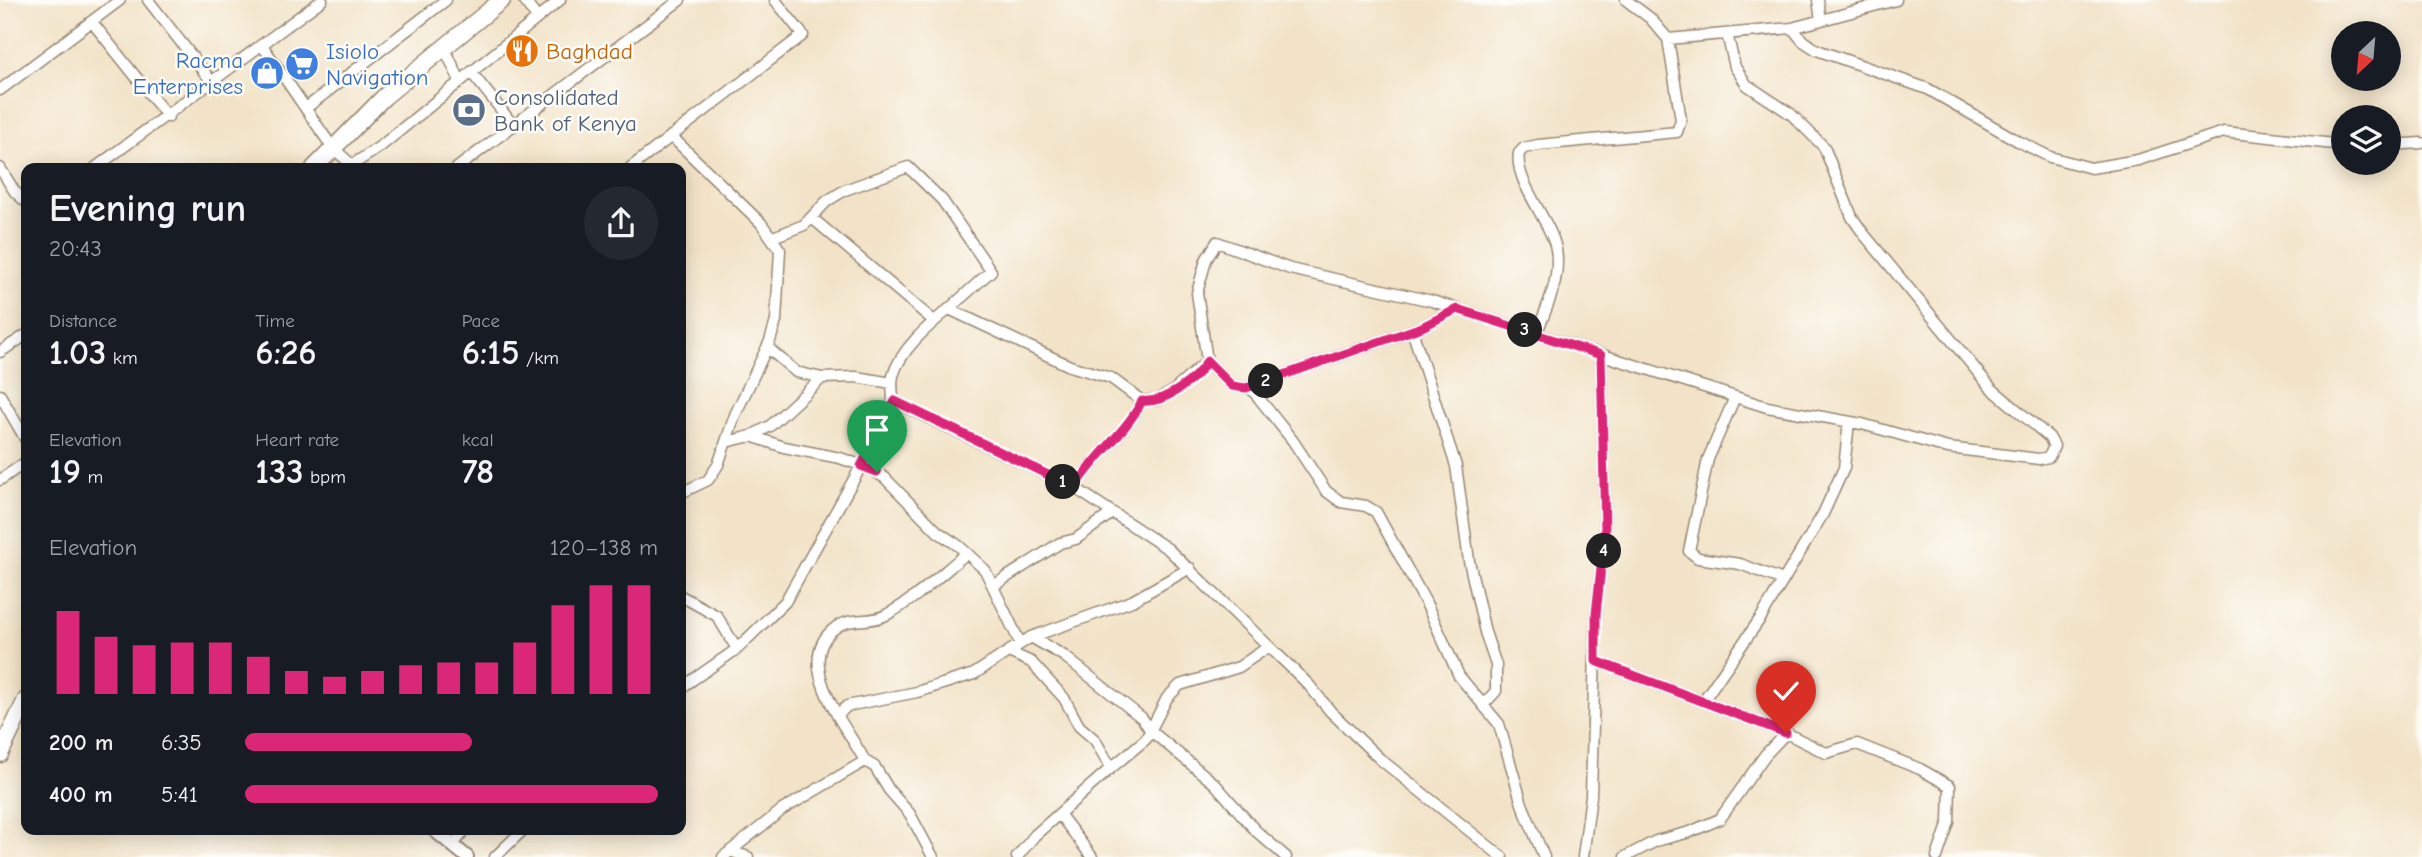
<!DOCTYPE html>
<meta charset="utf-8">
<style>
body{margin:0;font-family:"Comic Neue",sans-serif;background:#242831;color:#f1f3f6;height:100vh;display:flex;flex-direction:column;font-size:26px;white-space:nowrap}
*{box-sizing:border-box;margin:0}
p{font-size:23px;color:#9ea1a6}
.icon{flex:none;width:38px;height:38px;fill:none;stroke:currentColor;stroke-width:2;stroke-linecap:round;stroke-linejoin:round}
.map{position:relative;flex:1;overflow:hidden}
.side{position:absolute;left:21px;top:163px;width:665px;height:672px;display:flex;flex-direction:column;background:#171b24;border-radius:14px;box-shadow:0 4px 18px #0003}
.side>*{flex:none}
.needle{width:46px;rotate:206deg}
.tools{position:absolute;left:2331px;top:21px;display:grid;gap:14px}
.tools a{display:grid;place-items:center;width:70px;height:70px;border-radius:50%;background:#171b24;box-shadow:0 4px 18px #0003;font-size:35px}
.pin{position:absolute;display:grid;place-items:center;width:60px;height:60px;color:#fff;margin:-72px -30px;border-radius:50% 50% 50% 0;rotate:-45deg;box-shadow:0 0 7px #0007}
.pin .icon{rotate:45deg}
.km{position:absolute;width:35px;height:35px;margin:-18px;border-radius:50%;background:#222;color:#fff;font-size:19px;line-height:35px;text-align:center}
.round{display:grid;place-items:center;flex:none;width:74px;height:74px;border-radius:37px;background:#242831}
.head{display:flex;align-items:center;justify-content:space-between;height:119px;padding:0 28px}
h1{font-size:38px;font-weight:600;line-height:52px}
.figures{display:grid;grid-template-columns:repeat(3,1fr);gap:10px;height:119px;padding:7px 28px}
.figures div{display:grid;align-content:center}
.figures b{font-size:35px;font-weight:600}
.figures small{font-size:19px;font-weight:400}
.figures p{font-size:19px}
.chart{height:196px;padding:14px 28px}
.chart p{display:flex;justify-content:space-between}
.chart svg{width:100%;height:126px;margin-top:7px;stroke:#db2777;stroke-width:6}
ul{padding:0 28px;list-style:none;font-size:23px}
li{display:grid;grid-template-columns:112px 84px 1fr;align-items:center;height:52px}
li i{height:18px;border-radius:9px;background:#db2777}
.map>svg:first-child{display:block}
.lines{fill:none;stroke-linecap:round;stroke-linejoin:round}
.minor-casing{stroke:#968673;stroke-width:13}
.tertiary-casing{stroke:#968673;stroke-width:16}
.trunk-casing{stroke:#968673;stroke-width:19}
.minor{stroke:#fff;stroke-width:10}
.tertiary{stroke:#fff;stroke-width:12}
.trunk{stroke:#fff;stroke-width:16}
.route-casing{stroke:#fff;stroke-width:14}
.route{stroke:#db2777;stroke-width:9}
.labels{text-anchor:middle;stroke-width:5;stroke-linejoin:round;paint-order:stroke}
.shop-label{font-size:23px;fill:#366cbe;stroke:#fdfcf7;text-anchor:start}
.food-label{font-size:23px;fill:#c56008;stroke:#fdfcf7;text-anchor:start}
.service-label{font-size:23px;fill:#4e5e75;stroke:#fdfcf7;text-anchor:start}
</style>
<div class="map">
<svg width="2422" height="857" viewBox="0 0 2422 857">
<rect width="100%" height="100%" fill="#fdfcf7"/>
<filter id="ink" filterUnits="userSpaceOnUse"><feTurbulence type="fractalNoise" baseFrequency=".0143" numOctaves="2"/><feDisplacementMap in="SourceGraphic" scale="14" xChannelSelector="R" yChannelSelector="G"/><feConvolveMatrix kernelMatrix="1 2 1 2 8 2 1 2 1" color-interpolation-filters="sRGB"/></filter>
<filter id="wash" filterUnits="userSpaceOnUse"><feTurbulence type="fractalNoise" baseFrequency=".00686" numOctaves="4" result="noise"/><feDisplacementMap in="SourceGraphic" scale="28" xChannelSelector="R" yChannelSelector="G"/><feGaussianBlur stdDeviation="1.57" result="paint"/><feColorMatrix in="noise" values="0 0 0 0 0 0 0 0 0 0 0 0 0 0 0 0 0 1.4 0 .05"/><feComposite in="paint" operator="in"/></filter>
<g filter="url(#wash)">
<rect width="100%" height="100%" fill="#f2e3c8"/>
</g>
<g filter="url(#ink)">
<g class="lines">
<!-- minor casing -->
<g class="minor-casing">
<path id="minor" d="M148,0L212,82
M524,0L537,18
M1626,0L1650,18L1668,39L1792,28L1896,0
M1818,0L1821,20
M92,22L168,117
M1792,28L1803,41L1817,50L1928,89L2018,141L2050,157L2091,168L2138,160L2224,132L2343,145
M262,45L332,147L352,165L381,146L560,0
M444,47L460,81
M471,72L514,126
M0,90L120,0
M306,108L446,0
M671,136L761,223L780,250L776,321L770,341L735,415L718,465L708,480L681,493
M2389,145L2422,143
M0,168L15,192L26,202
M95,168L322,0
M457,168L680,0
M630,168L803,35L775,0
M812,218L934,321
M773,237L804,225L827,201L845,190L908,167L942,200L991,271L949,309
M1412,330L1456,466L1469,561L1485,632L1496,665V691L1484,704
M1536,334C1547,308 1561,278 1556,249C1551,221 1514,182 1519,153L1524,148L1538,145L1677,132L1681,120L1668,39
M767,347L796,372L822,378
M0,352L26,335
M1207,361L1232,386L1246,388L1422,327L1457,308
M1250,387L1293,441L1326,491L1341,502L1366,506L1376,512L1426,603L1459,676L1499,724L1522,804L1544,857
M0,395L26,440
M1735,397L1708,459L1689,551L1698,558L1740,564L1783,580
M895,402L1075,488L1168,549L1308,684L1331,712L1380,759L1502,857
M751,436L770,426L822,378L856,377L892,383
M726,442L751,436L784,447L840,458L869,468L885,478L938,532L959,546L985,570L1020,643
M0,480L26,462
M1075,488C1094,456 1125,434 1142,401
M993,586L1060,543L1076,539L1112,513
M681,596L717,616L737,649
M1031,637L1064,656L1142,718L1151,731L1215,784L1256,831L1286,857
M1011,653L1031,662L1064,698L1079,726L1095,740L1111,768L1146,739L1167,698L1180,685L1239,667L1268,647
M1596,661L1786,733
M681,688L737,649L785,602L891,413C896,399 890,390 893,376C900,350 928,326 949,309L1070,366L1111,378L1142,401L1157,400L1172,392L1207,361L1197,293L1206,260L1217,242L1290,269L1432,301L1767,407L1862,424L1948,448L2039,459L2049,457L2054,446L2049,437L1991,388L1863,233L1852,217L1824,147L1791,114L1747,85L1735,67L1727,34
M1703,701L1762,616L1823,514L1844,468L1849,422
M838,715L847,706L917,692L974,674L1031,637L1132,601L1190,568
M865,761C847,727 791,662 835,628C851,616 870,624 886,615C915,600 941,574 967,553
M1060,815L1092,857
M453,845L465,830
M730,851L748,857
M495,857L523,830
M723,857L782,810L865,761L875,767L889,790L910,814L933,857
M1017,857L1035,835L1111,768
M1583,857L1591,796L1596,614L1605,531L1601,355
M1625,857L1656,841L1690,832L1720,819L1765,755L1786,733L1826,753L1857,744L1920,769L1950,786L1949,822L1937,857"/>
</g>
<!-- tertiary casing -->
<g class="tertiary-casing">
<path id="tertiary" d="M434,830L467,857"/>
</g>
<!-- trunk casing -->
<g class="trunk-casing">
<path id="trunk" d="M314,168L384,97L502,0
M0,754L26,700"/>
</g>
<!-- minor -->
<use href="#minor" class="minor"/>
<!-- tertiary -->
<use href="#tertiary" class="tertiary"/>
<!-- trunk -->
<use href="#trunk" class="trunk"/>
</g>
</g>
<g class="lines" filter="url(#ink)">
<!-- route casing -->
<g class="route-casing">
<path id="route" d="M877,472L861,466L895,401L1075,488C1094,456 1125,434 1142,401C1164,404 1196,380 1207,361L1232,386L1246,388L1422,327L1457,309L1601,355L1605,531L1596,614V661L1786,733"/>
</g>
<!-- route -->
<use href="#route" class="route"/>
</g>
<!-- icons -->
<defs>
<g id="restaurant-disc" transform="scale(1.75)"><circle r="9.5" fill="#e8710a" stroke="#fdfcf7"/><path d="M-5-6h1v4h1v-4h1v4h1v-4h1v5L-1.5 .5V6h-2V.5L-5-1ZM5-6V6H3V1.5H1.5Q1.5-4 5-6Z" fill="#fff"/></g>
<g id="supermarket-disc" transform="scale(1.75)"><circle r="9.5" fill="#3f7fe0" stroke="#fdfcf7"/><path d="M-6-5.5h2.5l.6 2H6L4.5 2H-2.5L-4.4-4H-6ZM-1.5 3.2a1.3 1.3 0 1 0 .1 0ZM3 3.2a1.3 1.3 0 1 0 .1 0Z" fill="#fff"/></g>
<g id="shop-disc" transform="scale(1.75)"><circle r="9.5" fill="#3f7fe0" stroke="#fdfcf7"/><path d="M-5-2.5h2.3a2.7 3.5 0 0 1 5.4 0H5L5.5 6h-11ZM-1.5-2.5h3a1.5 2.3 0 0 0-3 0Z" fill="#fff"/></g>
<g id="bank-disc" transform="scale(1.75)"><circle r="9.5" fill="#5c6f8a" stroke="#fdfcf7"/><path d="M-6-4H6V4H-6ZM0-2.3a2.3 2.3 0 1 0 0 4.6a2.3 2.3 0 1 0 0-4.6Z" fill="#fff"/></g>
</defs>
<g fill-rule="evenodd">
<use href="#restaurant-disc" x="522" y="51"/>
<use href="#supermarket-disc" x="302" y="64"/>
<use href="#shop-disc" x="267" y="73"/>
<use href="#bank-disc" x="469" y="110"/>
</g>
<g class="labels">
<!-- shop labels -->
<g class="shop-label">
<text x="326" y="59">Isiolo<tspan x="326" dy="26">Navigation</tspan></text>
<text x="243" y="68" text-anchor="end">Racma<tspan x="243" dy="26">Enterprises</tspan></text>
</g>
<!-- food labels -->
<g class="food-label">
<text x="546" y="59">Baghdad</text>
</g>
<!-- service labels -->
<g class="service-label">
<text x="494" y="105">Consolidated<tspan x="494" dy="26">Bank of Kenya</tspan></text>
</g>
</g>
</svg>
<div class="tools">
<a><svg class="needle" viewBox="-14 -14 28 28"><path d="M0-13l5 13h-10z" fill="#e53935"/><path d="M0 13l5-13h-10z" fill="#9ea1a6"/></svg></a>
<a><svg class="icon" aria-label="layers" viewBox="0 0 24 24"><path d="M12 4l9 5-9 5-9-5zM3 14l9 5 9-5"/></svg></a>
</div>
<div class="pin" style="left:877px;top:472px;background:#1e9e55"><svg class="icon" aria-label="arrive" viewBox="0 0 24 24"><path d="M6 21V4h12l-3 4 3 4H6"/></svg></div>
<div class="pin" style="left:1786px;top:733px;background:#d93025"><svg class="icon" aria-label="check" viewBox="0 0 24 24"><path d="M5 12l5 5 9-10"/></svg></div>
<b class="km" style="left:1063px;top:482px">1</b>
<b class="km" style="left:1266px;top:381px">2</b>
<b class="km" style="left:1525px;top:330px">3</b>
<b class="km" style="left:1604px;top:551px">4</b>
<section class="side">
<div class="head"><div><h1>Evening run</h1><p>20:43</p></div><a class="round"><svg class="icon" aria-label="share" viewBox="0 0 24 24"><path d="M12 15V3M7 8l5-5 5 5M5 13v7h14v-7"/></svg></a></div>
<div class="figures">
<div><p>Distance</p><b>1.03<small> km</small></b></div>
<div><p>Time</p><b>6:26</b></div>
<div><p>Pace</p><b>6:15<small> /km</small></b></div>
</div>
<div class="figures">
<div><p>Elevation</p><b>19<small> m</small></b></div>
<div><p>Heart rate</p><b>133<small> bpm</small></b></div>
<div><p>kcal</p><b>78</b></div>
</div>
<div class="chart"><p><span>Elevation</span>120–138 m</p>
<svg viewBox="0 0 160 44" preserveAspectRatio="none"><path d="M5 44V15M15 44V24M25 44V27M35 44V26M45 44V26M55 44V31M65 44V36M75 44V38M85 44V36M95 44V34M105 44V33M115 44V33M125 44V26M135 44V13M145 44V6M155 44V6"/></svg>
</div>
<ul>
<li><b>200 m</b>6:35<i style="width:55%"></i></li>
<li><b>400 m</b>5:41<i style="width:100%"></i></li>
</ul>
</section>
</div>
